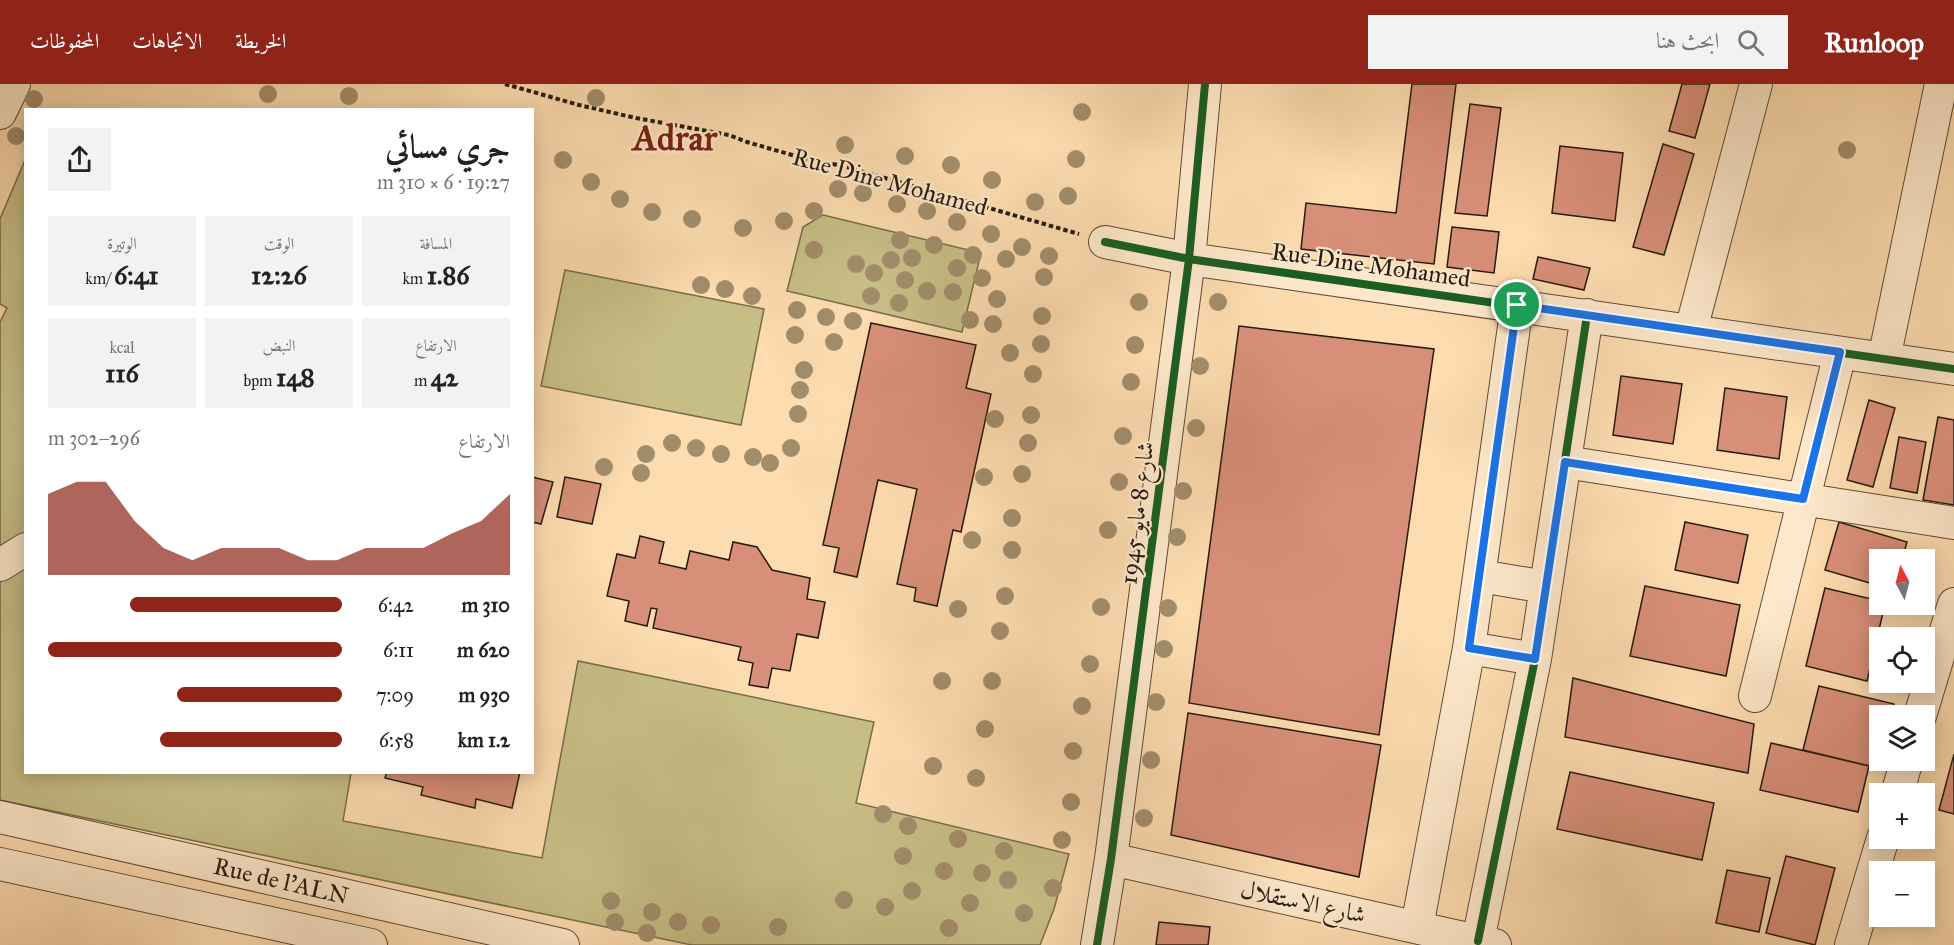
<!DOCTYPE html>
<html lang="ar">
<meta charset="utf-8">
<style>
body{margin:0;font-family:"IM FELL Great Primer",Amiri,serif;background:#f2f2f2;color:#222;direction:rtl;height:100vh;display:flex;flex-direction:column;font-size:22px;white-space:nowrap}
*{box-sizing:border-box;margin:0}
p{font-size:20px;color:#767676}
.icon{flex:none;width:33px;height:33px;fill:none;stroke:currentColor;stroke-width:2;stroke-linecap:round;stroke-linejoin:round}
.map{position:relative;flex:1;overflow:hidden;direction:ltr}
.side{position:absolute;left:24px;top:24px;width:510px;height:666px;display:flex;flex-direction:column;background:#fff;border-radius:0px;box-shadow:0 3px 15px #0003;direction:rtl}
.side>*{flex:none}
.needle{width:39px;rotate:353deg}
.buttons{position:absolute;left:1869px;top:465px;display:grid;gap:12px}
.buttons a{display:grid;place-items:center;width:66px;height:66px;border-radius:0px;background:#fff;box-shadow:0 3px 15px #0003;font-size:30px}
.pin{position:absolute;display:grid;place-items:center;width:51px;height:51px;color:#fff;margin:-26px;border:3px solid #fff;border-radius:50%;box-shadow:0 2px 6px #0007}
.round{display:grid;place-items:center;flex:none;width:63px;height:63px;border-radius:0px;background:#f2f2f2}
.summary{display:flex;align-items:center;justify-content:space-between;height:102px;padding:0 24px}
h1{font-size:33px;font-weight:800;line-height:45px}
.stats{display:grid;grid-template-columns:repeat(3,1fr);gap:9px;height:102px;padding:6px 24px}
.stats div{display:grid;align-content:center;border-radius:0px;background:#f2f2f2;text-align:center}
.stats b{font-size:26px;font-weight:800}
.stats small{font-size:16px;font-weight:400}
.stats p{font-size:16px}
.chart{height:168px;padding:12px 24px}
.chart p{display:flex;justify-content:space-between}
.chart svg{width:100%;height:108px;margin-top:6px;fill:#8f2418;opacity:.7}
ul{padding:0 24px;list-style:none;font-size:20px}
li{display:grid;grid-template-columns:96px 72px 1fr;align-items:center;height:45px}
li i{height:15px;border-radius:8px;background:#8f2418}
header{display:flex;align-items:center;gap:36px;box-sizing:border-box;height:84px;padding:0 30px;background:#8f2418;color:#fff}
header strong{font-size:28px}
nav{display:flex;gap:33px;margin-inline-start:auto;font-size:21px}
.search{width:420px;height:54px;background:#f2f2f2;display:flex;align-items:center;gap:15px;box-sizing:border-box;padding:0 21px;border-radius:0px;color:#767676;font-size:22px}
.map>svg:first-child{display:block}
.green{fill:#c7be86;stroke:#776c4c;stroke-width:1.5}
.building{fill:#d88f79;stroke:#271b11;stroke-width:1.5}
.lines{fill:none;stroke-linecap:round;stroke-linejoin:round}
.minor-casing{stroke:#5c4b38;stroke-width:34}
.path{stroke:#271b11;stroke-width:4;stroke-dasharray:4.5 3;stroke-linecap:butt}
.minor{stroke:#fee8cb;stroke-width:32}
.cycleway-casing{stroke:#fee8cb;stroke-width:11}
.cycleway{stroke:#1b5e20;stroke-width:8}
.tree{fill:#a28d6b}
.route-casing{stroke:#fff;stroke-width:12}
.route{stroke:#1a73e8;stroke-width:8}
.labels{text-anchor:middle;stroke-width:4.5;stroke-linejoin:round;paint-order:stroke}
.street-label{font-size:24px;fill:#271b11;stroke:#fee8cb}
.town-label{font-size:36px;font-weight:bold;fill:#7a1f14;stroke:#fee8cb}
</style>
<header>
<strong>Runloop</strong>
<div class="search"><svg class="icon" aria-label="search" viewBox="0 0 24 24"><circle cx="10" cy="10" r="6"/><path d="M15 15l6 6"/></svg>ابحث هنا</div>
<nav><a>الخريطة</a><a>الاتجاهات</a><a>المحفوظات</a></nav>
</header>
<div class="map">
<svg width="1954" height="861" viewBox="0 0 1954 861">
<rect width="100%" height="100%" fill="#fddcaf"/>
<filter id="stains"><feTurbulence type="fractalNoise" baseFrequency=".00333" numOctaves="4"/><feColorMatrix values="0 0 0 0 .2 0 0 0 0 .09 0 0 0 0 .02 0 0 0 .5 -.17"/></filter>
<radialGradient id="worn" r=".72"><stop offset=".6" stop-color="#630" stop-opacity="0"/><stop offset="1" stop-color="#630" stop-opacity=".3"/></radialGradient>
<!-- green -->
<path class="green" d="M25,76L26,688L351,689L343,737L542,774L578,577L874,638L856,719L1069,770L1054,825L1040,861H692L0,716V238L7,224L0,220V135Z
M823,131L981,169L962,248L787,207L803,143Z
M565,186L764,225L741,341L541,302Z"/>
<!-- building -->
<path class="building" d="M1412,0H1456L1434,180L1301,165L1306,119L1396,129Z
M1682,0H1710L1695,54L1669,47Z
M1470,20L1501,24L1487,132L1455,129Z
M1663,60L1694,70L1664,171L1633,163Z
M1560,62L1623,69L1615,137L1552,129Z
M1452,143L1499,148L1494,189L1447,183Z
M1538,173L1590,184L1584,206L1533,195Z
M871,239L976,261L966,304L991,310L961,448L953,446L937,522L914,517L916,504L897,500L917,405L878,396L857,493L834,488L839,464L823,461Z
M1239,242L1434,265L1379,651L1189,619Z
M1621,292L1682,300L1673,360L1613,351Z
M1725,304L1787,313L1779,375L1717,366Z
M1869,316L1895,324L1873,403L1847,396Z
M1938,333L1954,336V421L1923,416Z
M1899,353L1926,358L1917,409L1890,404Z
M532,393L553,398L541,440L532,438Z
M565,393L601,400L592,440L557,433Z
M1685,438L1748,451L1738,499L1675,486Z
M1839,438L1907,458L1902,476H1880V502L1825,486Z
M640,452L664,458L659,479L686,485L690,467L729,476L733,458L757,463L772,486L810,494L807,515L825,518L818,554L797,550L790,587L772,584L768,604L749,601L753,579L738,576L741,563L653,544L657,525L651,524L647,542L625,537L629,517L607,512L617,470L635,474Z
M1645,502L1740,521L1726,592L1630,572Z
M1825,504L1880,517V520H1885L1867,597L1806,582Z
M1573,594L1754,640L1748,689L1565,653Z
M1819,602L1894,620L1891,632H1880V676L1878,684L1803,666Z
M1188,629L1381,661L1359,793L1171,751Z
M1771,659L1869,682L1858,728L1760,706Z
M1954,670V730L1939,726Z
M387,688H520L512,724L476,715L475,724L421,711L423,703L385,694Z
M1570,688L1714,719L1702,776L1557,745Z
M1786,772L1835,784L1815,861L1766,849Z
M1727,786L1770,794L1759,848L1716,839Z
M1159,838L1210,843L1208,861H1156Z"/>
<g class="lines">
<!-- minor casing -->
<g class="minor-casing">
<path id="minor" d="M0,29L14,0
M1105,158L1189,175L1954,285
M1691,246L1756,0
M1884,275L1941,0
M1565,378L1954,439
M0,481L26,465
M1480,492L1546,503
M1469,564L1535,575
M1755,612L1840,269
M1920,632L1954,520
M1897,710L1907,676
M0,733L563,861
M1111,775L1495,861
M0,780L371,861
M1417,843L1469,564L1517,221
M1478,857L1535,575L1587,231
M1097,861L1111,775L1189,175L1205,0
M1851,861L1883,754"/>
</g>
<!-- path -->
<path class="path" d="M505,0L579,21L636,34L729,51L747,58L806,75L843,82L1079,150"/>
<!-- minor -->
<use href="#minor" class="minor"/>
<!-- cycleway casing -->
<g class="cycleway-casing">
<path id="cycleway" d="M1105,158L1189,175L1954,285
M1478,857L1535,575L1587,231
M1097,861L1111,775L1189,175L1205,0"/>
</g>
<!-- cycleway -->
<use href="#cycleway" class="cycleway"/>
</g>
<!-- trees -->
<g class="tree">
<circle cx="268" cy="10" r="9"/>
<circle cx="349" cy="12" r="9"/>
<circle cx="596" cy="14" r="9"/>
<circle cx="34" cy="15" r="9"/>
<circle cx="1082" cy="28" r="9"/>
<circle cx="16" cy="52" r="9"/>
<circle cx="845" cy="61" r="9"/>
<circle cx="1847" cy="66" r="9"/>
<circle cx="905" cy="72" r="9"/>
<circle cx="1076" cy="75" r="9"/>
<circle cx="563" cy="76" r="9"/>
<circle cx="951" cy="81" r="9"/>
<circle cx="992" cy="96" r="9"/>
<circle cx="591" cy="98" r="9"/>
<circle cx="838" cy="105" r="9"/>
<circle cx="863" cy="109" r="9"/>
<circle cx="1068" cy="112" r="9"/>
<circle cx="620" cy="115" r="9"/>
<circle cx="1035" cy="118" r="9"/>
<circle cx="897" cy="120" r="9"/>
<circle cx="814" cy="127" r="9"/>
<circle cx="927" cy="127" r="9"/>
<circle cx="652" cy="128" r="9"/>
<circle cx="692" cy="135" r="9"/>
<circle cx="784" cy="137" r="9"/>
<circle cx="957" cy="138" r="9"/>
<circle cx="743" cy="144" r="9"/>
<circle cx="991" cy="150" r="9"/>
<circle cx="900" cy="156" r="9"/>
<circle cx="934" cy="161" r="9"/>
<circle cx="1022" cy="163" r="9"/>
<circle cx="814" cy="166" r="9"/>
<circle cx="973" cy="171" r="9"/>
<circle cx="1049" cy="172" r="9"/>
<circle cx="912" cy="174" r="9"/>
<circle cx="1006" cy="175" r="9"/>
<circle cx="891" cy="176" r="9"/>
<circle cx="856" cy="180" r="9"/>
<circle cx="957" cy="184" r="9"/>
<circle cx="874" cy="189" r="9"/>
<circle cx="1044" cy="193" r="9"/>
<circle cx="982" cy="194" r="9"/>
<circle cx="905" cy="196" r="9"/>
<circle cx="701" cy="201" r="9"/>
<circle cx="725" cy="205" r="9"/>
<circle cx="927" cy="207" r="9"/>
<circle cx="953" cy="208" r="9"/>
<circle cx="752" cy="212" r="9"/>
<circle cx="871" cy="212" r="9"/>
<circle cx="997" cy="215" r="9"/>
<circle cx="1139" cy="218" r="9"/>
<circle cx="1218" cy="218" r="9"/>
<circle cx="899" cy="219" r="9"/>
<circle cx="797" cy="226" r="9"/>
<circle cx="1042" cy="232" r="9"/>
<circle cx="826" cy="233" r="9"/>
<circle cx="970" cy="236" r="9"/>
<circle cx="853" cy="237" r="9"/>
<circle cx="993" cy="240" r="9"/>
<circle cx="795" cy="251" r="9"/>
<circle cx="834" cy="258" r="9"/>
<circle cx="1041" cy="260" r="9"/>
<circle cx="1135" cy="261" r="9"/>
<circle cx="1010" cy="269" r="9"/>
<circle cx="1200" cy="282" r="9"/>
<circle cx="804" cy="286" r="9"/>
<circle cx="1033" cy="290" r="9"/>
<circle cx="1131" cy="298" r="9"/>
<circle cx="800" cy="306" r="9"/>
<circle cx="798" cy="330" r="9"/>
<circle cx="1031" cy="331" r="9"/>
<circle cx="995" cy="335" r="9"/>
<circle cx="1196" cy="344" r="9"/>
<circle cx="1123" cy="352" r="9"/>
<circle cx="672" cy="359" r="9"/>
<circle cx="1028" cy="359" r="9"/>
<circle cx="696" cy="364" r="9"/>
<circle cx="791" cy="364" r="9"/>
<circle cx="646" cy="370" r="9"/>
<circle cx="721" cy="370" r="9"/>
<circle cx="753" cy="373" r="9"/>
<circle cx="770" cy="379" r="9"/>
<circle cx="604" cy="383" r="9"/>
<circle cx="641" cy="389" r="9"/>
<circle cx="1022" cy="390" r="9"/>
<circle cx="984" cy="393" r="9"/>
<circle cx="1119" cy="398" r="9"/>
<circle cx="1183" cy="407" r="9"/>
<circle cx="1012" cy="434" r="9"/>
<circle cx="1108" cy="446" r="9"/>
<circle cx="1177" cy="453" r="9"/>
<circle cx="972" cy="456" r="9"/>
<circle cx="1012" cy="466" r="9"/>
<circle cx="1005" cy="512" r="9"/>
<circle cx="1101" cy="523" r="9"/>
<circle cx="1168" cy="524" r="9"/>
<circle cx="958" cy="525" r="9"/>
<circle cx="1000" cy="547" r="9"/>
<circle cx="1164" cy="565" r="9"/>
<circle cx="1090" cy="580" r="9"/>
<circle cx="942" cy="597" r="9"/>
<circle cx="992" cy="597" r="9"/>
<circle cx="1156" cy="618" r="9"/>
<circle cx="1082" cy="622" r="9"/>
<circle cx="985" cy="645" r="9"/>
<circle cx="1073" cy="667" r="9"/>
<circle cx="1151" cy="676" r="9"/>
<circle cx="933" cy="682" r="9"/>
<circle cx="976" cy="694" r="9"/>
<circle cx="1071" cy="718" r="9"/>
<circle cx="883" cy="730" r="9"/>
<circle cx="1144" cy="734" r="9"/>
<circle cx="908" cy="742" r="9"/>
<circle cx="958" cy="755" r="9"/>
<circle cx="1062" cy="756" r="9"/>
<circle cx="1004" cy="767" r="9"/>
<circle cx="903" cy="772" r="9"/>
<circle cx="944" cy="787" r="9"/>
<circle cx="982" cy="789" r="9"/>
<circle cx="1008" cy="796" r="9"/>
<circle cx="1053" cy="804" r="9"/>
<circle cx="912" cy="807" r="9"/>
<circle cx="844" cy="816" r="9"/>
<circle cx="611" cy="817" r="9"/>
<circle cx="970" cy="819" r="9"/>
<circle cx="885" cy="823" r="9"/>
<circle cx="652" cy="828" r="9"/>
<circle cx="1024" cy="829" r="9"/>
<circle cx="615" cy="838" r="9"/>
<circle cx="678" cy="838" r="9"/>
<circle cx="711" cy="841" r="9"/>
<circle cx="778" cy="843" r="9"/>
<circle cx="949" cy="844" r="9"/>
<circle cx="647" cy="849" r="9"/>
</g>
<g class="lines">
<!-- route casing -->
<g class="route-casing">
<path id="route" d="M1517,221L1840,268L1803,415L1565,378L1535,575L1469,564Z"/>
</g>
<!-- route -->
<use href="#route" class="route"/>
</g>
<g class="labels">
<!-- street labels -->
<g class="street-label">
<text transform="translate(890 98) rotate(15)" y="8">Rue Dine Mohamed</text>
<text transform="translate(1371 181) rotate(8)" y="8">Rue Dine Mohamed</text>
<text transform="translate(1137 429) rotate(-83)" y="8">شارع 8 مايو 1945</text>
<text transform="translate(281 797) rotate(13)" y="8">Rue de l'ALN</text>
<text transform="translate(1303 818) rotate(12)" y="8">شارع الاستقلال</text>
</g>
<!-- town labels -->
<g class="town-label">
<text x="675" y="66">Adrar</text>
</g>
</g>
<rect width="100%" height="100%" filter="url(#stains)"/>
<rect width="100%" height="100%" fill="url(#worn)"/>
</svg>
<div class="buttons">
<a><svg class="needle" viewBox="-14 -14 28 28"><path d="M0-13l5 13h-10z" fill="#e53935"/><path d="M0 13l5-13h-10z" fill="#767676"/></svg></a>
<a><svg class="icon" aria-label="locate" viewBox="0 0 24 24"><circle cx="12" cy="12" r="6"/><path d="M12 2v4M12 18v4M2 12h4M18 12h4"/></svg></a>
<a><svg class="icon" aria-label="layers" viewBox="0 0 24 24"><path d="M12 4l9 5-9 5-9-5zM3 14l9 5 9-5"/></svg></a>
<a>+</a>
<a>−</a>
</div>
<div class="pin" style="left:1517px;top:221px;background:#1e9e55"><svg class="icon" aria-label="arrive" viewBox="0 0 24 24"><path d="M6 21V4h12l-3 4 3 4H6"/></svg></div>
<section class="side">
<div class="summary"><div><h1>جري مسائي</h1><p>19:27 · 6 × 310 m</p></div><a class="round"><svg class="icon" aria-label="share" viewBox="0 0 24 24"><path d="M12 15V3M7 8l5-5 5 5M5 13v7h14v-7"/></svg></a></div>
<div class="stats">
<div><p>المسافة</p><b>1.86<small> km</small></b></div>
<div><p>الوقت</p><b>12:26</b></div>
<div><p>الوتيرة</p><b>6:41<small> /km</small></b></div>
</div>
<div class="stats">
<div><p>الارتفاع</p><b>42<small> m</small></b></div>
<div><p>النبض</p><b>148<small> bpm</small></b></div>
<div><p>kcal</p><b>116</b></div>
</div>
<div class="chart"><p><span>الارتفاع</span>296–302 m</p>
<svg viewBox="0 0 160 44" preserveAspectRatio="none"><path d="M0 44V11L10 6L20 6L30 22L40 33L50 38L60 33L70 33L80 33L90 38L100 38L110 33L120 33L130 33L140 27L150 22L160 11V44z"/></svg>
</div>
<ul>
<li><b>310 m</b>6:42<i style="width:72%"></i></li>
<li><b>620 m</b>6:11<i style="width:100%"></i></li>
<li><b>930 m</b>7:09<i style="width:56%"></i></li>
<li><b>1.2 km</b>6:58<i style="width:62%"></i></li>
</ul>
</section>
</div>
